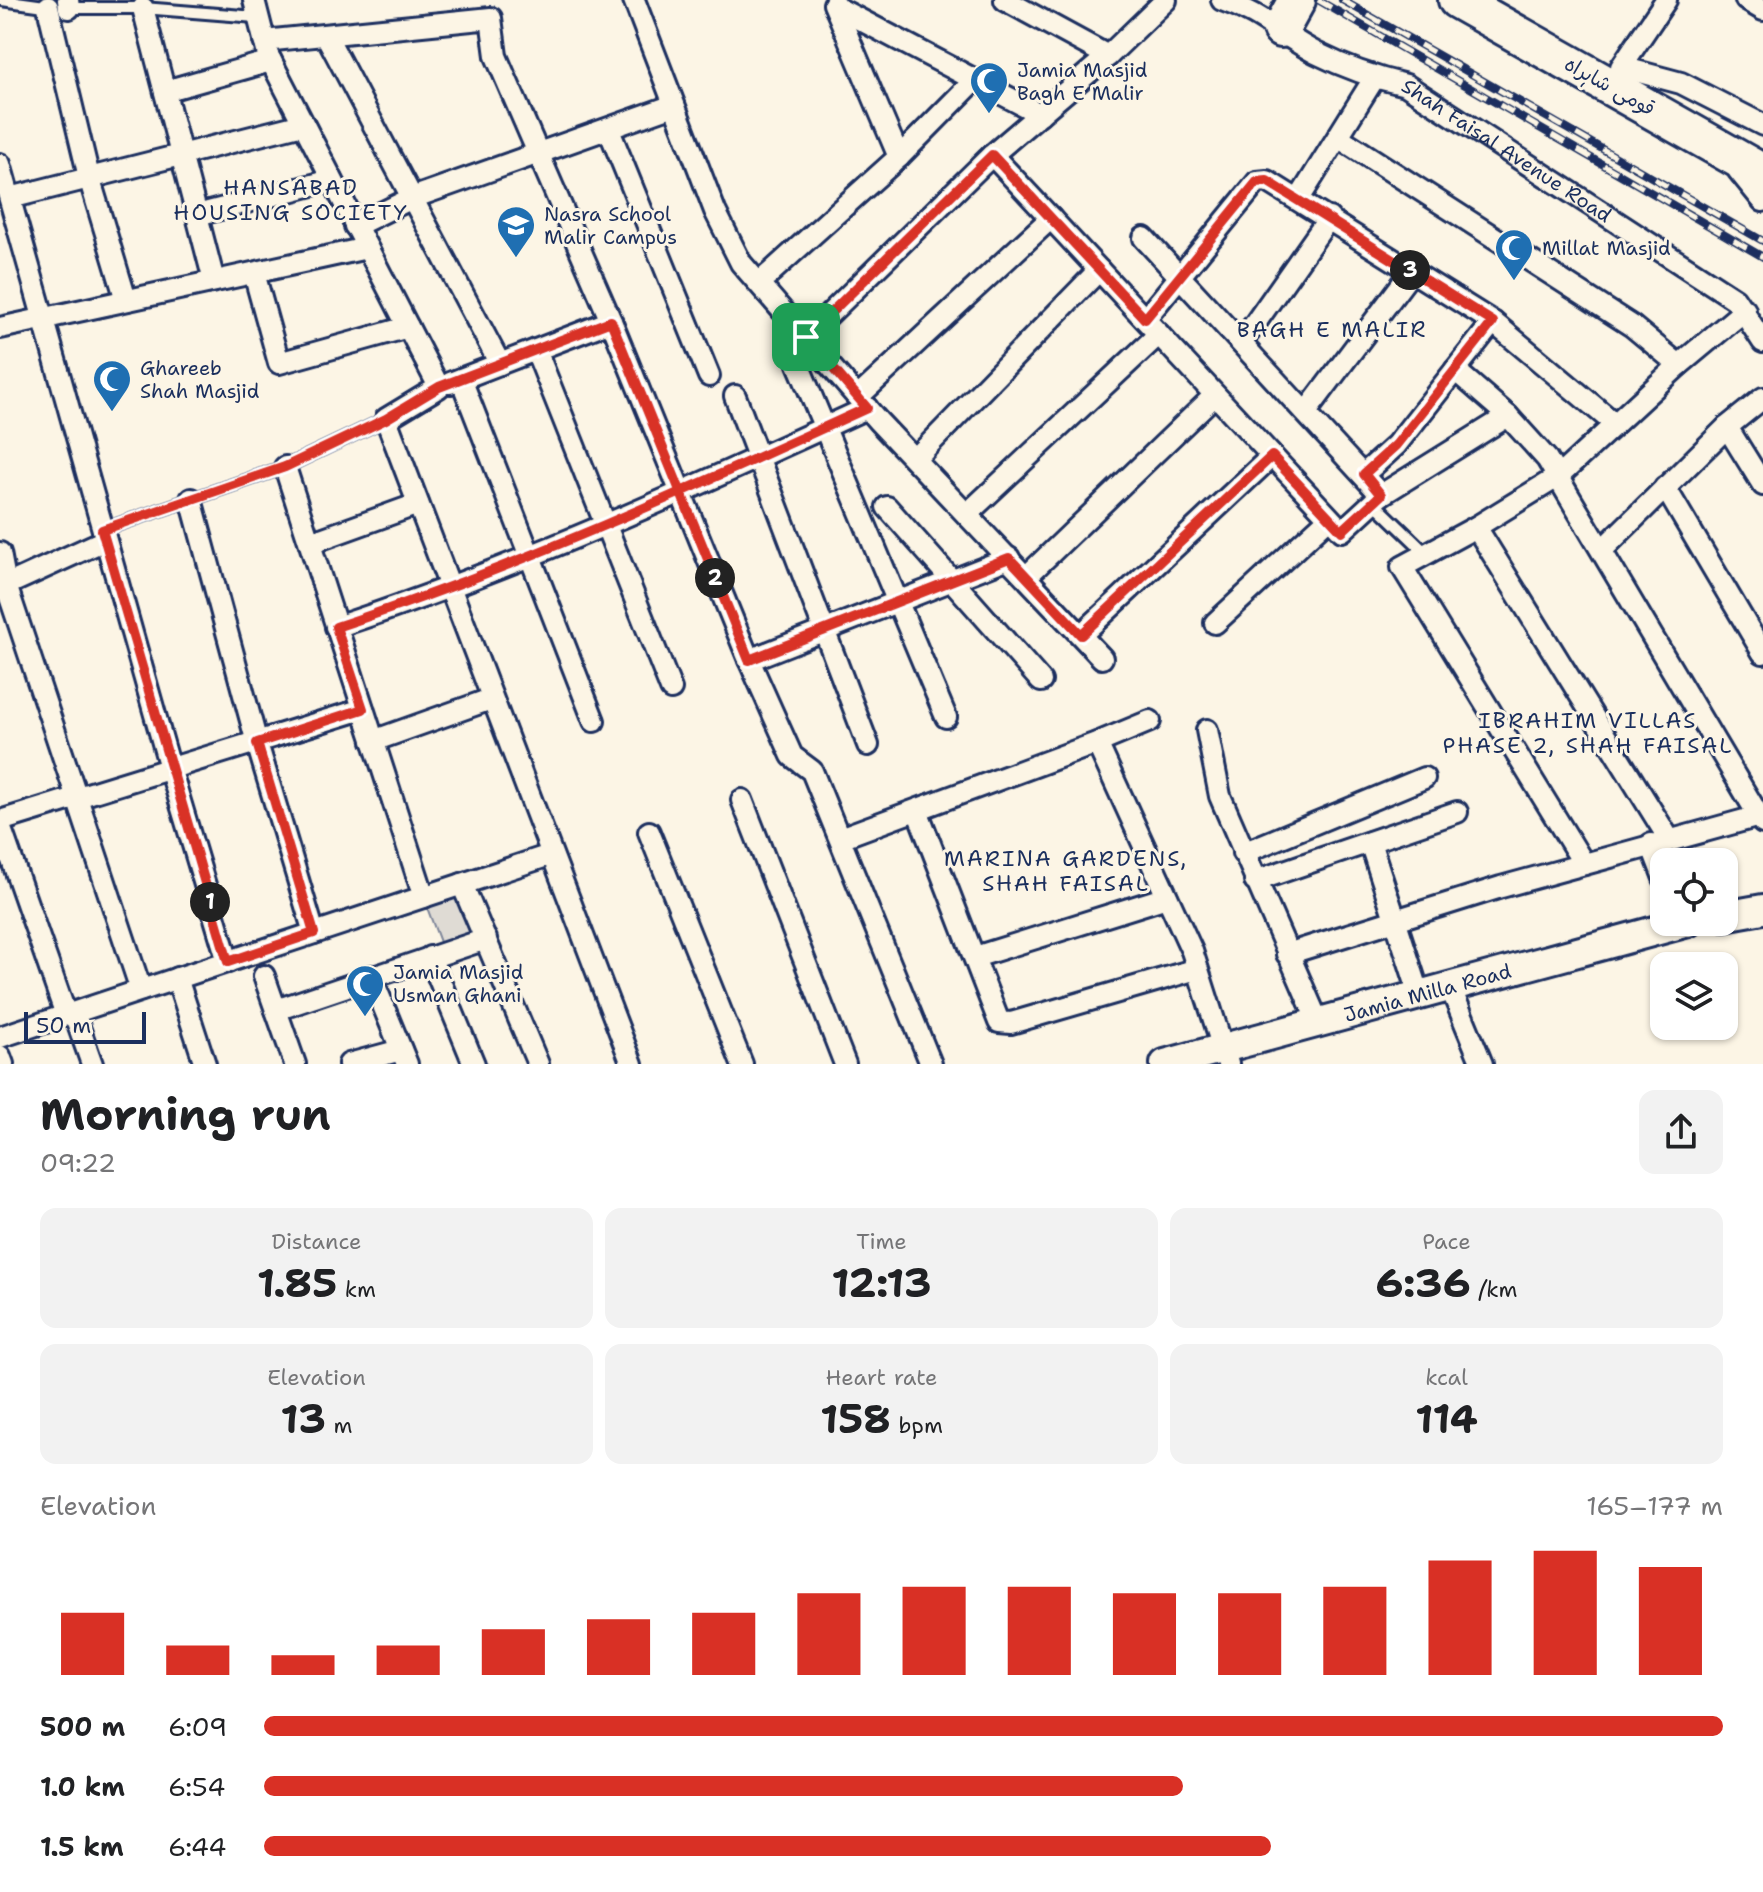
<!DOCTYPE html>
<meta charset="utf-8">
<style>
body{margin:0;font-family:"Shantell Sans","Playpen Sans Arabic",sans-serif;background:#f2f2f2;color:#202124;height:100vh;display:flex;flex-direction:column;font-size:30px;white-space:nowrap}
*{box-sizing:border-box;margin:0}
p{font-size:26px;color:#757577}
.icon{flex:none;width:44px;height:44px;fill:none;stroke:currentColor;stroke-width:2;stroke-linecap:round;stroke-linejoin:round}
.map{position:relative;height:1064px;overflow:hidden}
.details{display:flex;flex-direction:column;background:#fff;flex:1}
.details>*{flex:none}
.controls{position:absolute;left:1650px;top:848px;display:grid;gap:16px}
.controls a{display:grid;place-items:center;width:88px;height:88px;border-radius:16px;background:#fff;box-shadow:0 2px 6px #0004;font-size:40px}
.scale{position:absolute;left:24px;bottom:20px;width:122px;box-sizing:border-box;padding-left:8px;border:4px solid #1b2f5e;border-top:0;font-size:22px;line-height:28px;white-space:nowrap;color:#1b2f5e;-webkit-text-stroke:6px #fcf5e5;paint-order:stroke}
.pin{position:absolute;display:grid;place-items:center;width:68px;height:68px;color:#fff;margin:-34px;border-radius:16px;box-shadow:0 4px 12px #0006}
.km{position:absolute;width:40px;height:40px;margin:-20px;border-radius:50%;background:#222;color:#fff;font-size:22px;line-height:40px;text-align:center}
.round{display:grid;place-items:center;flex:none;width:84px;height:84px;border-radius:16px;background:#f2f2f2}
.overview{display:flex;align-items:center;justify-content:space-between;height:136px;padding:0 40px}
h1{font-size:44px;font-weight:700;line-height:60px}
.figures{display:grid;grid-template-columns:repeat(3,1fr);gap:12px;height:136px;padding:8px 40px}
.figures div{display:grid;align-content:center;border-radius:16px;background:#f2f2f2;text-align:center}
.figures b{font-size:40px;font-weight:700}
.figures small{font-size:22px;font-weight:400}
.figures p{font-size:22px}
.chart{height:224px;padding:16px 40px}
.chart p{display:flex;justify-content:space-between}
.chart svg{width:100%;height:144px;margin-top:8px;stroke:#d93025;stroke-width:6}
ul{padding:0 40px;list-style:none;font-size:26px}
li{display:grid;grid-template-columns:128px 96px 1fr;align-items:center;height:60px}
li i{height:20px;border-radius:10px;background:#d93025}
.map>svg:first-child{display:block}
.green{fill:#dfdbd4;stroke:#7d8599;stroke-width:2}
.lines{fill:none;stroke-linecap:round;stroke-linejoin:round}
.lane-casing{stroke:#1b2f5e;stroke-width:16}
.street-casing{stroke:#1b2f5e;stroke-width:26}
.secondary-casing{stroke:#1b2f5e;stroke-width:34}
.highway-casing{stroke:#1b2f5e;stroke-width:42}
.lane{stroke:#fcf5e5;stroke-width:10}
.street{stroke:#fcf5e5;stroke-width:20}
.secondary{stroke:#fcf5e5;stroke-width:28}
.highway{stroke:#fcf5e5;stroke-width:36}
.rail-casing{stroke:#1b2f5e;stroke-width:8}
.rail{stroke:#fcf5e5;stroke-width:5;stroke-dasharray:15;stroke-linecap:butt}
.route-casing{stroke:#fff;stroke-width:16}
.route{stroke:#d93025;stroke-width:10}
.labels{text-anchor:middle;stroke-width:6;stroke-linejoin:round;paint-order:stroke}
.poi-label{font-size:20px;fill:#1b2f5e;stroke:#fcf5e5;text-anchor:start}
.street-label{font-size:20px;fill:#1b2f5e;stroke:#fcf5e5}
.neighbourhood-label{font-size:22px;letter-spacing:2px;fill:#1b2f5e;stroke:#fcf5e5}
</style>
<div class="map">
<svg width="1763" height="1064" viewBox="0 0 1763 1064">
<rect width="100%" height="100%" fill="#fcf5e5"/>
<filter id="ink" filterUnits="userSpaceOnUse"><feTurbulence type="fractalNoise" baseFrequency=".0125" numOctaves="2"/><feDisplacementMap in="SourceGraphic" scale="16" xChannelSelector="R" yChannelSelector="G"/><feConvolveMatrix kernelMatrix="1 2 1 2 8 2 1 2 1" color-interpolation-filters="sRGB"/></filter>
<g filter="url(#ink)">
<!-- green -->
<path class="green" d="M461,889L480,939L443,950L425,902Z"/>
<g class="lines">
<!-- lane casing -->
<g class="lane-casing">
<path id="lane" d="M2,0L52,7
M68,8H143L256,17
M1373,502L1427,554
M102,530L285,467L386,419"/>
</g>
<!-- street casing -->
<g class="street-casing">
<g id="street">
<path d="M68,0L69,8"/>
<path d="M254,0L268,55L439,387L386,419L632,1064"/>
<path d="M634,0L715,211L741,263L878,421L1102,658"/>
<path d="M1005,0L1108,56"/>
<path id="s1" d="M1222,0C1261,13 1283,36 1316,53C1344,67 1375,78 1406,85L1735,299L1763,342"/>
<path d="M1666,0L1621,67L1681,83L1763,125"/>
<path d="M1746,0L1763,10"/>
<path d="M834,4L899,157"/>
<path d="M48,7L89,177L126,300"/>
<path d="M836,7L1040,114"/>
<path d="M143,8L214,281"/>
<path d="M326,35L500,364"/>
<path d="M264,41L491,18L496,56L611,321L749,660L792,756L812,771L931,1064"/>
<path d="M165,91L271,61"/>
<path d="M609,130L709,376"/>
<path d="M1338,137L1632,326L1679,365"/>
<path d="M992,155L1342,531L1381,495L1144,238"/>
<path d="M0,164L170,768L228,962"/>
<path d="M1738,170L1763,201"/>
<path d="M10,198L303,124"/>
<path d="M1299,199L1375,77"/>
<path d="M197,215L332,180"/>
<path d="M355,226L412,198L674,105"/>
<path d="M254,273L279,363L408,327"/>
<path d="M759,283L899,157L975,80"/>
<path d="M1145,319L1257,182L1267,181L1493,322L1615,424"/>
<path d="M0,328L367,248"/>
<path d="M806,337L992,155L1108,56L1166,0"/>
<path d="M1242,342L1329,218"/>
<path d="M536,350L671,689"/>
<path d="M798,364L946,717"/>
<path d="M1455,370L1508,416L1547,459L1763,823"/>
<path d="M461,379L594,721"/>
<path d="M450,383L611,321"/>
<path d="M735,396L868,745"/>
<path d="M858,397L1051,218"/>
<path d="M1307,411L1412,271"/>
<path d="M1727,427L1763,485"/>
<path d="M915,459L1099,270"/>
<path d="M285,467L424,897"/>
<path d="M1364,474L1396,445L1493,322"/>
<path d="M1665,487L1763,653"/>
<path d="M1381,495L1508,416"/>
<path d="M191,499L257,743L314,933"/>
<path d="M887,507L1041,681"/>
<path d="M967,514L1159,334"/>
<path d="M1476,527L1669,839"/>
<path d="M310,543L418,504"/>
<path d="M1602,550L1727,427L1763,398"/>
<path d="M0,553L6,585L141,990"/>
<path d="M1027,576L1215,395"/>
<path d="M0,588L105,540"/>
<path d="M1215,623L1329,518"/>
<path d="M336,627C519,567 693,488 867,408"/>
<path d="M1081,635L1272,456"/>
<path d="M749,660L1009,558"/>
<path d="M1207,730L1220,796L1318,1022"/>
<path d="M373,741L491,699"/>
<path d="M1097,743L1150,721"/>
<path d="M742,800L845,1064"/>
<path d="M917,810L999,1022L1011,1023L1197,969"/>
<path d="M0,821L363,709"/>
<path d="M0,826L66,1015"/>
<path d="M649,832L742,1064"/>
<path d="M840,838L1097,743L1192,951L1228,1064"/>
<path d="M1370,842L1419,993"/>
<path d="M1651,844L1664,878"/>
<path d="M1243,853L1424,778"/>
<path d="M1584,864L1402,567L1476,527L1559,476L1679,365L1745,310"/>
<path d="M1255,881L1457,812"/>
<path d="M462,884L538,1064"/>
<path d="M1287,954L1501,887L1763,815"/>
<path d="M430,957L474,1064"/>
<path d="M975,957L1167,897"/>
<path d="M264,976L295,1064"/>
<path d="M371,976L407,1064"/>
<path d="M177,978L205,1064"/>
<path d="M1449,984L1482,1064"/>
<path d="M276,1010L486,939"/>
<path d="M74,1013L92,1064"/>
<path d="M0,1037L550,855"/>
<path d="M0,1056L3,1064"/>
<path d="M349,1064L401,1050"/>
</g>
</g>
<!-- secondary casing -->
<g class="secondary-casing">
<g id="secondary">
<path d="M1724,916L1763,909"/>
<path id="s2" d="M1165,1064L1688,922"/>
</g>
</g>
<!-- highway casing -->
<g class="highway-casing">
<path id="highway" d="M1457,0L1763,173
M1281,29L1297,0"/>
</g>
<!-- lane -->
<use href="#lane" class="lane"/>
<!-- street -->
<use href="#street" class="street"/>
<!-- secondary -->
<use href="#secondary" class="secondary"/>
<!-- highway -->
<use href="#highway" class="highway"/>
<!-- rail casing -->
<g class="rail-casing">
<path id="rail" d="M1318,0L1763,257
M1342,0L1763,241"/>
</g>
<!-- rail -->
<use href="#rail" class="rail"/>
</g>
</g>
<g class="lines" filter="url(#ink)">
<!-- route casing -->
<g class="route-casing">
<path id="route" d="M806,337L867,408C692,488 519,567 336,627L363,709L257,743L314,933L228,962L102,530L285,467L386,419L439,387L611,321L749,660L1009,558L1081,635L1272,456L1342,531L1381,495L1364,474L1396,445L1493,322L1267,181L1257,182L1145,319L992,155L806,337"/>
</g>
<!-- route -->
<use href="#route" class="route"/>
</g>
<!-- icons -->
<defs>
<g id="mosque-pin" transform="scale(2)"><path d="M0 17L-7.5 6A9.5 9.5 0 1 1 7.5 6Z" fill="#1f6fb2" stroke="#fcf5e5"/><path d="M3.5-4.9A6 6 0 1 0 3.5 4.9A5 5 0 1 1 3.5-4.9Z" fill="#fff"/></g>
<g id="school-pin" transform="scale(2)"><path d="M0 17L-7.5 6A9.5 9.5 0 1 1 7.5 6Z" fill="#1f6fb2" stroke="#fcf5e5"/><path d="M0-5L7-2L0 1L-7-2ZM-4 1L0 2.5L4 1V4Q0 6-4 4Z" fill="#fff"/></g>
</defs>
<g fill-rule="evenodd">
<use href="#mosque-pin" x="989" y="81"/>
<use href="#school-pin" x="516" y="225"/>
<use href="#mosque-pin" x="1514" y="248"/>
<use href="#mosque-pin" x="112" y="379"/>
<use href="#mosque-pin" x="365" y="984"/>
</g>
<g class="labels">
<!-- poi labels -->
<g class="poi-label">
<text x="1017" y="77">Jamia Masjid<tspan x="1017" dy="23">Bagh E Malir</tspan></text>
<text x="544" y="221">Nasra School<tspan x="544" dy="23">Malir Campus</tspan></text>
<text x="1542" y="255">Millat Masjid</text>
<text x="140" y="375">Ghareeb<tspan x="140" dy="23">Shah Masjid</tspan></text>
<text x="393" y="979">Jamia Masjid<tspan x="393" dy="23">Usman Ghani</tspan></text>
</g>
<!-- street labels -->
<g class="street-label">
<text transform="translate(1610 86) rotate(29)" y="7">قومی شاہراہ</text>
<text dy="7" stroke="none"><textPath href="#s1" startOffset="324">Shah Faisal Avenue Road</textPath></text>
<text dy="7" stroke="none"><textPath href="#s2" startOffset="272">Jamia Milla Road</textPath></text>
</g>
<!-- neighbourhood labels -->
<g class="neighbourhood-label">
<text x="291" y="195">HANSABAD<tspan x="291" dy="25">HOUSING SOCIETY</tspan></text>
<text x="1332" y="337">BAGH E MALIR</text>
<text x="1588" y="728">IBRAHIM VILLAS<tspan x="1588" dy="25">PHASE 2, SHAH FAISAL</tspan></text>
<text x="1066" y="866">MARINA GARDENS,<tspan x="1066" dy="25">SHAH FAISAL</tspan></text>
</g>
</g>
</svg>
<div class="controls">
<a><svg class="icon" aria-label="locate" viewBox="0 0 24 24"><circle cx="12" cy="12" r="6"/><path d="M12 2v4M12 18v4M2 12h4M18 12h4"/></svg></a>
<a><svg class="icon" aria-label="layers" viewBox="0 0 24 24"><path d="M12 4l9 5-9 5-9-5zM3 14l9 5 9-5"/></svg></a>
</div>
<div class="scale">50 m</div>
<div class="pin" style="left:806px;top:337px;background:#1e9e55"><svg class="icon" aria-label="arrive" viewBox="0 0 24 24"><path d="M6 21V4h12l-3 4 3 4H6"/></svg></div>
<b class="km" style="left:210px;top:902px">1</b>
<b class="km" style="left:715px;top:578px">2</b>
<b class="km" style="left:1410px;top:270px">3</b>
</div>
<section class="details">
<div class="overview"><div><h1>Morning run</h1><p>09:22</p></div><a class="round"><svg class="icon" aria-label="share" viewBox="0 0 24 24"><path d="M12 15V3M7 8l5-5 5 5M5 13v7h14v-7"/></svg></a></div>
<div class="figures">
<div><p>Distance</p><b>1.85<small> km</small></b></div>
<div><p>Time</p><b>12:13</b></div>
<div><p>Pace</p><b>6:36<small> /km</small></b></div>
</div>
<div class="figures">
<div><p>Elevation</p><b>13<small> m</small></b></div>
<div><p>Heart rate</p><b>158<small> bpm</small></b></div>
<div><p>kcal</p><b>114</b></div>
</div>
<div class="chart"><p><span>Elevation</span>165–177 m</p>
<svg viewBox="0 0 160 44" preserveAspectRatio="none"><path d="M5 44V25M15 44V35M25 44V38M35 44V35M45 44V30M55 44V27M65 44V25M75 44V19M85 44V17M95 44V17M105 44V19M115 44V19M125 44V17M135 44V9M145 44V6M155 44V11"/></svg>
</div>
<ul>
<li><b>500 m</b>6:09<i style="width:100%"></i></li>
<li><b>1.0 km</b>6:54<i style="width:63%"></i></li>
<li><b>1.5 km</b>6:44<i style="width:69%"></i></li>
</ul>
</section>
